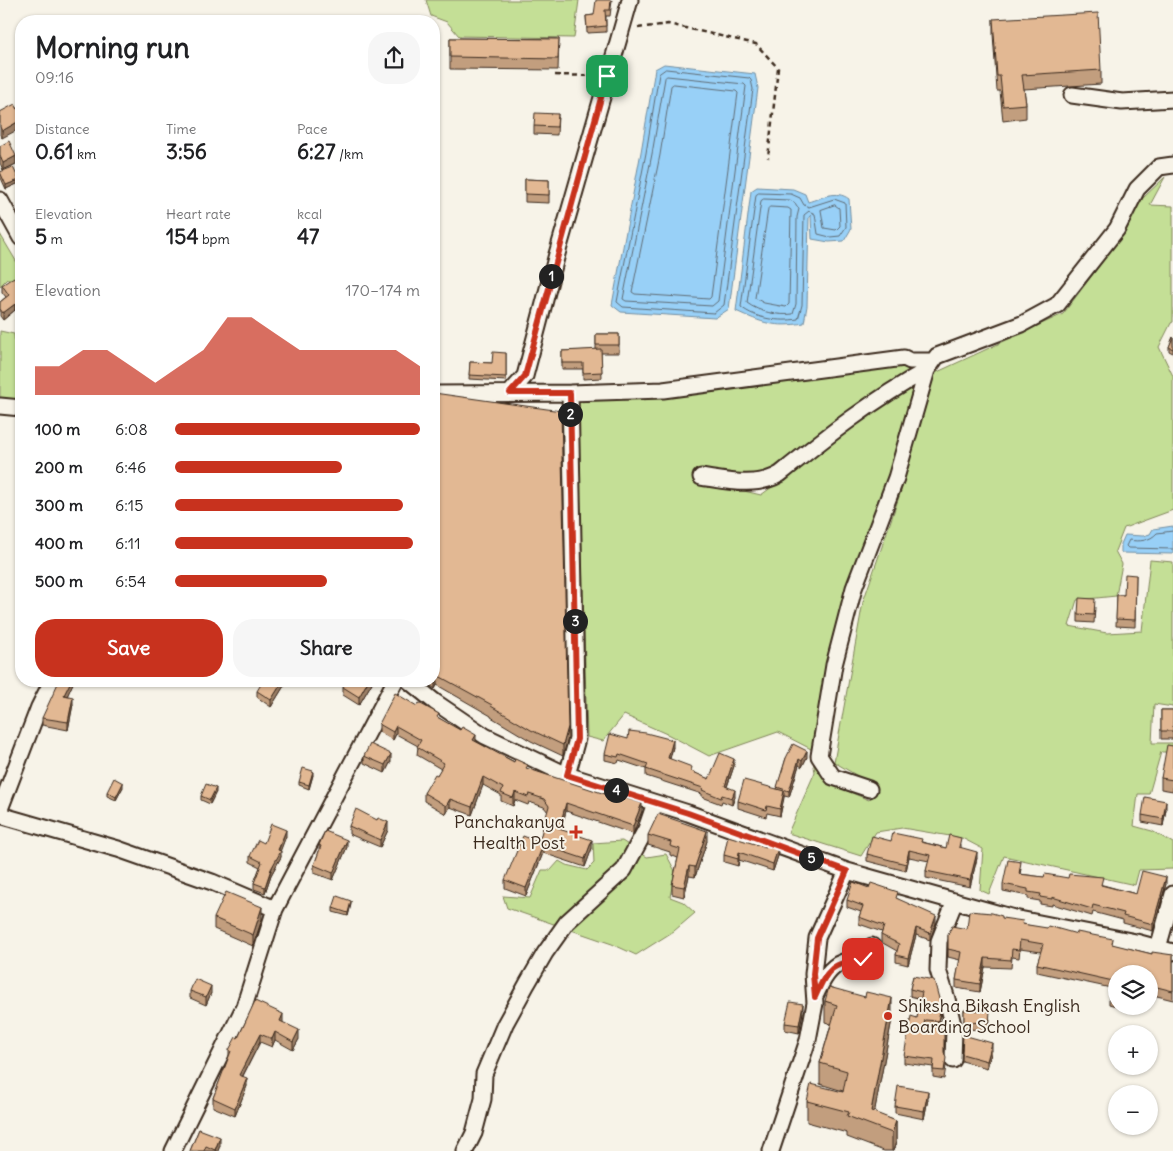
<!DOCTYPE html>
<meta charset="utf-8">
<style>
body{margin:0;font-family:Delius,sans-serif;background:#f6f6f6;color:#202124;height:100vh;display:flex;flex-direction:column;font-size:19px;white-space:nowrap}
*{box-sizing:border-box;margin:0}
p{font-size:16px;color:#757577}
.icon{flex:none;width:28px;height:28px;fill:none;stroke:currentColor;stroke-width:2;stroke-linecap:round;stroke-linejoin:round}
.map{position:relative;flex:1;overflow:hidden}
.details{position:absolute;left:15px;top:15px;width:425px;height:672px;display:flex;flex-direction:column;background:#fff;border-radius:20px;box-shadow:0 1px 4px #0004}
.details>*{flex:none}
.fabs{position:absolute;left:1108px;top:965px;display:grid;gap:10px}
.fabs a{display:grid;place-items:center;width:50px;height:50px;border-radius:50%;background:#fff;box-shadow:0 1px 4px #0004;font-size:25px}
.pin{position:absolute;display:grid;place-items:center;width:42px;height:42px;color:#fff;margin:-21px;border-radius:10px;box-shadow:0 2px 8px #0006}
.km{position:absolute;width:25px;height:25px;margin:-12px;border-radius:50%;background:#222;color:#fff;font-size:14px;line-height:25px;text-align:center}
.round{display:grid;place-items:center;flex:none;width:52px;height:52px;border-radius:20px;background:#f6f6f6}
.headline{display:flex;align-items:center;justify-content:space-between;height:85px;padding:0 20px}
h1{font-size:28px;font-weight:800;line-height:38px}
.stats{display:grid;grid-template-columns:repeat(3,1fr);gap:8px;height:85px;padding:5px 20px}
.stats div{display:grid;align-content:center}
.stats b{font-size:21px;font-weight:800}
.stats small{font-size:14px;font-weight:400}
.stats p{font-size:14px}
.chart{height:140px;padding:10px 20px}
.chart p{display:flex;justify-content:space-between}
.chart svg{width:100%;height:90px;margin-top:5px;fill:#c8321e;opacity:.7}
.cta{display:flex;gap:10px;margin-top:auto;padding:10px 20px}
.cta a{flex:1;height:58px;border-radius:20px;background:#c8321e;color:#fff;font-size:20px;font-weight:800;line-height:58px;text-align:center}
.cta a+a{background:#f6f6f6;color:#202124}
ul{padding:0 20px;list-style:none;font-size:16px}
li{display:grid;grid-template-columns:80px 60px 1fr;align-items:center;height:38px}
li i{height:12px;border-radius:6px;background:#c8321e}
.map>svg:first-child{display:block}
.green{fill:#c4df96;stroke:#80845a}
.water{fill:#98d0f7;stroke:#738ea0}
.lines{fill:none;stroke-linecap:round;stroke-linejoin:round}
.shore{stroke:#606c75;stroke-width:1}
.minor-casing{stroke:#3b2a1e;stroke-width:19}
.path{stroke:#3b2a1e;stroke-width:2.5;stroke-dasharray:5 4;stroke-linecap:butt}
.minor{stroke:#f7f3e8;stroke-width:15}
.wall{fill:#c29e7e;stroke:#3b2a1e}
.shaded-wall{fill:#9e8167;stroke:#3b2a1e}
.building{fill:#e2b893;stroke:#3b2a1e}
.route-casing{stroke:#fff;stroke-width:10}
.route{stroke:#c8321e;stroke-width:6}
.poi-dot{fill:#c8321e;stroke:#f7f3e8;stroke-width:2}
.labels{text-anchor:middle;stroke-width:4;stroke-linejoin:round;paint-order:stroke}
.poi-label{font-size:18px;fill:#3b2a1e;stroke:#f7f3e8;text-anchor:end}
</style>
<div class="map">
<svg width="1173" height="1151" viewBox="0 0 1173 1151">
<rect width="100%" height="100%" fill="#f7f3e8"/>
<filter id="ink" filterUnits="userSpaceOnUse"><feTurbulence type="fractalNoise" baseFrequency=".02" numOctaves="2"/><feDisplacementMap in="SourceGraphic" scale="10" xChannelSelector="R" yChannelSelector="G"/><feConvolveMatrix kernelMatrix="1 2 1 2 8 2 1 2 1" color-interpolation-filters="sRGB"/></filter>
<g filter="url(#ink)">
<!-- green -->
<path class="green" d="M426,0H579L574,38L459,36L447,22L431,16Z
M1165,177L1150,205L1173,206V322L1171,323L1159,347L1173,376V510L1124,528L1115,551L1122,564L1116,596L1077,600L1069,626L1107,633L1142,631L1150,560L1173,562V707L1154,704L1152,743H1173V752H1161L1149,794H1138L1134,826L1152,831L1173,843V869L1139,870L1135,885L1004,856L989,894L980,890L983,849L962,838L902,828L876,832L861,856L788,833L815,772L811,749L778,732L709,756L669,735L624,715L603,741L587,737L578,408L576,398L902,362L923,366L837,420L796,455L764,477L700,470L693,479L761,495L919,380L815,752L828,783L869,800L878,788L834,762L863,602L901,491L933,374L1063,314L1117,242L1143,198Z
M0,234L19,266L21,278L7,279L0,286Z
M0,331L14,334L16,353L21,359V400L0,398Z
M622,841L647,857L666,854L675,871L670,897L683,902L695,913L674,931L636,955L612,944L507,908L503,896L530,898L542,870H551L559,861L566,865L587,870L594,863L593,843Z"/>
<!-- water -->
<path class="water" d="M664,64L755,74L758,88L729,309L715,318L621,312L612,305L641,152L655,69Z
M757,187L793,189L805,194L808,202C822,198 836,189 849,199L851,229L844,241L829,242L812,239L811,215L809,217L807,306L804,323C775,328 762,323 736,311L751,191Z
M1173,526V554L1121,553V544L1125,535L1143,536L1150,534L1153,529Z"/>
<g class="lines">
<!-- shore -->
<path class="shore" d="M666,69L749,78L751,80L753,89L724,305L714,313L623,307L617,302L646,153L659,74Z
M667,76L744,84L746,86L718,301L712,306L626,301L623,299L652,154L665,78Z
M674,84L736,91L738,93L711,297L709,299L635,294L632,292L660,155L671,86Z
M759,193L791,194L800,198L804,205L809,207L834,199L845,203L846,227L840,236L830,237L818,234L815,214L809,211L804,215L802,305L798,319C779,322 756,319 741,307L756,195Z
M764,199L790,200L795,203L799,209L797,217L796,304L793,314C778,316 759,312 747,303L761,201Z
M835,205L839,208L840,226L836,230L824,228L821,210Z
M770,207L788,208L791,210L789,304L786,307L764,303L755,298L768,209Z
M1173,531L1157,533C1150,541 1139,542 1129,540L1126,546L1128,548L1173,549"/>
<!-- minor casing -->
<g class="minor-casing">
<path id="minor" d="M1072,95L1122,102L1173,99
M0,200L21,238
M510,393L525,376L557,254L630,0
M434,394L570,393L663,390L904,358L910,361H933
M0,406L21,408
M701,477C728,481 756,488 780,474C827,436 874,399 927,370
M409,681L435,702L485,736L567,775L688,813L847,871L1014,918L1136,942L1173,952
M567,775L577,739L570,393
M869,789L833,777L819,756L834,665L854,588L896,478L927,370L937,356L1022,324L1057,305L1117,229L1137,189L1159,167L1173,165
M0,809L39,707L52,681
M0,815L118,849L212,882L275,909L395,681
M1158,948L1173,894
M816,994C822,981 829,967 843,962C852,959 861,959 870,956L872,946
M953,1060L954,1029L947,999L938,970L939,941L955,901
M173,1151L244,1007L275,909
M465,1151L474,1133L483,1099L484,1074L505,1024L527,984L545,953L567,922L624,870L646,829L655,803
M771,1151L808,1040L815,1003L813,974L817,938L847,871"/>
</g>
<!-- path -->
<path class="path" d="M638,28L668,24L756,44L778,68L768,158
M555,75L593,76"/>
<!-- minor -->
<use href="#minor" class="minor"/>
</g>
<!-- wall -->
<path class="wall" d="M612,0L610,16H606V32L587,33L586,16L594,15Z
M993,19L1101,70V84L1024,89L1026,104V118L1003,121L1000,91H997L993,34Z
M450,38L559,39L558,70L450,69Z
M0,112L21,115L2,138L0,135Z
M558,114L557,135L534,134V126Z
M0,146L16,164L3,170L0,163Z
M0,172L19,183L6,189L0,176Z
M525,179L549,180V203L525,202Z
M2,285L21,287L16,311L15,310L3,320L0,316V302L6,297L2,292Z
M596,334H619V353H601L602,378L583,379V369H562V351L596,350Z
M1173,337V353L1169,351V347Z
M21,340V352L19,349V342Z
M506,353V381L469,379L470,362L492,363Z
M434,393L568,738L563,756L531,741L491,717V716L437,685L435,689L425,681H434Z
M1136,575L1135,627L1116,626L1117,595H1124Z
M1095,607L1094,623L1078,622V614Z
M74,681L67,696L73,704L68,730L42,725V718Z
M287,681L271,707L257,697V691Z
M373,681L359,705L343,695V687Z
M417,706L439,718L476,742L528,769L642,811L633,834L566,811L561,830L592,848L585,867L543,853L526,896L505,888V880L539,842L548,812L544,807L529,802L528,805L515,800L513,806L501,801V795L483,785L472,815L450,807L446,814L424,801V793L437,775L441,769L417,755L418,746L396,734L393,740L379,732V724Z
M1161,710H1173V739H1161Z
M628,739L673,747L670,759L692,772L709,779L734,766L727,787L735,797L732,805L722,801L721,804L702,797V794L646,776V769L619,760L618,763L605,760V754Z
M1173,746V791L1161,789V778Z
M364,756L391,761L385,773L364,763Z
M807,757L802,767L799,765L789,797L784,796L780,816L767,813L766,817L738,808V801L777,789L786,758Z
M313,775L309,789L299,785V782Z
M123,787L116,800L107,796V792Z
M216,792L210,804L201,800V796Z
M1166,809L1163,826L1142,822V815Z
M377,820L388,830L380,847L349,834V826Z
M648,835L707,841L695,877L689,876L684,897L672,894V885L678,858L670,855V852L648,845Z
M286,836L280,851L281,857L271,875L265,893L254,889V883L260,867L250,862V856Z
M891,841L922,842L946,848L961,845V848L977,858L970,887L926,878V871L929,861L909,857L906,871L867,861V854Z
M319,845L347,847L333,880L314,873V865L319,852Z
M765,847L778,856L773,871L739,860L738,866L724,862V855Z
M1021,869L1020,874L1103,885L1136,894L1166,884L1153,931L1123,923V920L1093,912L1092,916L1052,904V906L1040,904V901L1028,899V896L1003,891V884Z
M898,899L936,923L930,940L916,935L908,965L896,962V955L897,951L881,942V935L882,932L859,924V917L861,912L847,907V900Z
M351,904L348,916L333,912V908Z
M214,918L262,919L253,946L214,929Z
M1002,918L1023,924L1152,954L1173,955V1000L1149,994V974H1116V1006L1109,1004V996L1111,988L1037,972V964L1041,952L1020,949L1019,958L1012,957L1011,968L985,967L980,992L956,988V980L960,960L948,957V935Z
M913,976L941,1013L938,1028L944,1053L946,1066L944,1079L933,1077V1067L904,1063V1056L917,1018L921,999L910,996V989Z
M190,991L211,993L206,1005L190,998Z
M825,1001L892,1019L874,1113L896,1121V1142L893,1151H884L847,1137V1133L807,1122V1101L843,1092V1091L820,1084V1063L831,1024L825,1022Z
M1117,1006H1126L1125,1008Z
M964,1010L990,1019L989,1030L964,1029Z
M803,1012L799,1033L785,1030V1023Z
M283,1022V1023L299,1039L293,1050L275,1040L272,1047L260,1042L243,1076L247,1086L235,1116L213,1107V1098L229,1057V1050L238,1038Z
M963,1035L992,1050L987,1068L962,1061Z
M928,1099L924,1119L895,1113V1106Z
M199,1129L220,1145L218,1151H190Z"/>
<!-- shaded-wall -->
<path class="shaded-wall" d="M21,120V128L2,138V131Z
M16,156V164L3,170V163Z
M19,180V183L6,189V185Z
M21,301V308L16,311V305Z
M15,304V310L3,320V313Z
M437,675V685L435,689V678Z
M71,681H74L64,703V695Z
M283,681H287L271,707V700Z
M368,681H373L359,705V697Z
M73,697V704L68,730V722Z
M396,726V734L393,740V732Z
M568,727V738L563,756V745Z
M476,735V743L473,740Z
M673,740V747L668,765V758Z
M807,751V757L802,767V761Z
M391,754V761L385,773V765Z
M734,759V766L725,792V786Z
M799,759V765L789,797V791Z
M313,771V775L309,789V785Z
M483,777V785L472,815V807Z
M123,783V787L116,800V797Z
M216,788V792L210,804V800Z
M735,790V797L732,805V798Z
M784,791V798L780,816V809Z
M515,792V800L513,806V798Z
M450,799V807L446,814V806Z
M1166,801V809L1163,826V819Z
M566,803V811L559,837V829Z
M642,803V811L633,834V826Z
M388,822V830L380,847V840Z
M286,830V836L280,852L281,851V857L271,875L265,893V887Z
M707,831V841L695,877V867Z
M347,840V847L333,880V873Z
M592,840V848L585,867V859Z
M543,845V853L526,896V888Z
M778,848V856L773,871V864Z
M909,850V857L906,871V864Z
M739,852V860L738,866V859Z
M977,852V858L970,887V880Z
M689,866V876L684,897V887Z
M1166,877V884L1153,931V924Z
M351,901V904L348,916V913Z
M262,907V919L253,946V935Z
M936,916V923L930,940V933Z
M916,928V935L908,965V958Z
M985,958V967L980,992V984Z
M211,986V993L206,1005V997Z
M892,998V1019L872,1125L871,1111Z
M803,1004V1012L799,1033V1025Z
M941,1006V1013L938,1028V1021Z
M283,1014V1022L280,1030V1021Z
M299,1030V1039L293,1050V1042Z
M275,1032V1040L272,1047V1039Z
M260,1034V1042L239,1083V1075Z
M992,1043V1050L987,1068V1061Z
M247,1078V1086L235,1116V1108Z
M928,1091V1099L924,1119V1111Z
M896,1121V1142L893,1151H892V1133Z
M220,1137V1145L218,1151H215Z"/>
<!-- building -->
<path class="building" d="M596,0H611L610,10H605L606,26L587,28L586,16L594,15Z
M1098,13L1101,70L1022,75L1026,104L1003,106L1000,76H997L993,19Z
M450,38L559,39L558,59L450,57Z
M15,104L21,115V120L2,131L0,127V112Z
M535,113L558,114L557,127L534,126Z
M9,141L16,156L3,163L0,156V146Z
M13,167L19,180L6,185L0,172Z
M525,179L549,180V195L525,194Z
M14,277L21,287V301L16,305L15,304L3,313L0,309V302L9,295L2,285Z
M596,334H619V345H596Z
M1173,337V349L1169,347Z
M601,349L602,372L583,373V363H562V351Z
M493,352L506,353V377L469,375L470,362L492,363Z
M434,393L561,411L568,727L563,745L531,730L491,706L492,705L437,675L435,678L434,677Z
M1125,574L1136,575L1135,620L1116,619L1117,595H1124Z
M1079,598L1095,599L1094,615L1078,614Z
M59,681H71L64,695L73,697L68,722L42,718Z
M263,681H283L271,700L257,691Z
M346,681H368L359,697L343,687Z
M395,693L417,706L419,703L439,714L437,717L460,730L462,727L476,735L473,740L514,762L515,759L528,765L526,768L605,794V792L642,803L633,826L566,803L559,829L592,840L585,859L543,845L526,888L505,880L523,836L539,842L549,806L544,799L529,794L528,797L515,792L513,798L501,793L503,788L483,777L472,807L450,799L446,806L424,793L435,774L437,775L444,763L417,747L421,740L396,726L393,732L379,724Z
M1161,710H1173V731H1161Z
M629,731L646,733L673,740L668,758L692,767L691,771L709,779L720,753L734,759L725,786L735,790L732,798L722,795L721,798L702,790L703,788L646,769L648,764L619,754L618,757L605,754L610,734L628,739Z
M370,744L391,754L385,765L364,756Z
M793,744L807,751L802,761L799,759L789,791L777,787L786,758Z
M1167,745L1173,746V780L1161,778Z
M303,768L313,771L309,785L299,782Z
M114,778L123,783L116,797L107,792Z
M744,780L784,791L780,809L767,806L766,810L738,801Z
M206,784L216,788L210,800L201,796Z
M1145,797L1166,801L1163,819L1142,815Z
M356,809L377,820L378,818L388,822L380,840L349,826Z
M658,814L707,831L695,867L689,866L684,887L672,885L680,849L670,846L671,842L648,835Z
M271,824L286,830L278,850L281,851L271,869L265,887L254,883L262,862L250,856L258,840L264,843Z
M325,831L347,840L333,873L314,865L321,846L319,845Z
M893,833L922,839L921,842L946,848L949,835L961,838L959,847L977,852L970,880L926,871L930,855L909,850L906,864L867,854L872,836L891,841Z
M728,836L765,847L766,844L778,848L773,864L739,852L738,859L724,855Z
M1008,860L1021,862L1019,874L1044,877L1045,874L1068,878L1069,874L1103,877L1101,885L1136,894L1142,871L1166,877L1153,924L1123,916L1124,913L1093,905L1092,909L1052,897V899L1040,897L1041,894L1028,892V889L1003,884Z
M853,882L869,888L871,883L898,892L896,898L936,916L930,933L916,928L908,958L896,955L899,944L881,935L884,926L859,917L863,906L847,900Z
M226,892L262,907L253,935L214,918Z
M337,896L351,901L348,913L333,908Z
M969,911L992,913L1002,916V918L1023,921L1022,924L1047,928L1048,926L1077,934V932L1113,939L1112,944L1152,954V952L1173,955V991L1149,985V974H1116V998L1109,996L1113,981L1037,964L1043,944L1020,940L1019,950L1012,949L1011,960L985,958L980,984L956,980L961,952L948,949V935L952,926L967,929Z
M913,976L934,980L941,1006L938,1021L925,1020L924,1024L944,1030V1052L946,1058L944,1071L933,1070L934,1060L904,1056L911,1016L917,1018L922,992L910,989Z
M195,979L211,986L206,997L190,991Z
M829,987L865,997L866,992L892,998L871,1111L896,1121L892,1133L847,1116L849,1112L807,1101L811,1084L843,1092L847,1071L820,1063L837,1005L825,1001Z
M255,1001L283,1014L280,1021L299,1030L293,1042L275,1032L272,1039L260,1034L239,1075L247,1078L235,1108L213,1098L231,1051L229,1050L236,1037L238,1038Z
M790,1002L803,1004L799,1025L785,1023Z
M964,1010L990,1011L989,1023L964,1022Z
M963,1035L992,1043L987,1061L962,1054Z
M898,1086L928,1091L924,1111L895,1106Z
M199,1129L220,1137L215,1150L206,1146L204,1151H190Z"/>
</g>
<g class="lines" filter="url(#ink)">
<!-- route casing -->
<g class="route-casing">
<path id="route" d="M607,76L525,376L510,393H570L577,739L567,775L688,813L847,871L817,938L813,974L815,997C828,968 831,964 863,959"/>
</g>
<!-- route -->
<use href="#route" class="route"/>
</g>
<!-- markers -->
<g class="poi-dot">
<path d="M573.5 824.5h5v5h5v5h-5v5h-5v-5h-5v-5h5z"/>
<circle cx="888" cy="1016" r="5"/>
</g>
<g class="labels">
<!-- poi labels -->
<g class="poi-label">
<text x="565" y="828">Panchakanya<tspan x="565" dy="21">Health Post</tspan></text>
<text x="898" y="1012" text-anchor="start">Shiksha Bikash English<tspan x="898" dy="21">Boarding School</tspan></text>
</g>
</g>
</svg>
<div class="fabs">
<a><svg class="icon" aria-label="layers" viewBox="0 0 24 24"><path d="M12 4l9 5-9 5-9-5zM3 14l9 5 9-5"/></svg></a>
<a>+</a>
<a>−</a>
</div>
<div class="pin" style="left:607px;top:76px;background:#1e9e55"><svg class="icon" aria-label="arrive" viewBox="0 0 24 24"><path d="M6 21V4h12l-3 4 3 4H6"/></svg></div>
<div class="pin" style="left:863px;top:959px;background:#d93025"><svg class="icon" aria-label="check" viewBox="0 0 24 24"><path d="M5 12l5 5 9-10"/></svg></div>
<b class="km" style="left:551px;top:276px">1</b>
<b class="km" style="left:570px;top:414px">2</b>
<b class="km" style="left:575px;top:621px">3</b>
<b class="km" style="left:616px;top:790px">4</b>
<b class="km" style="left:811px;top:858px">5</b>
<section class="details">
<div class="headline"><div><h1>Morning run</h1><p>09:16</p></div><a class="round"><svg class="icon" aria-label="share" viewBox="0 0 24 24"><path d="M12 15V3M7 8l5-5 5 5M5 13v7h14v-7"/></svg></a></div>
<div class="stats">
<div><p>Distance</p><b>0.61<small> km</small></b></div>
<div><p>Time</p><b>3:56</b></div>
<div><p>Pace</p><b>6:27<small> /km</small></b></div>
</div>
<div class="stats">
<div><p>Elevation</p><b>5<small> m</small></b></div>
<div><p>Heart rate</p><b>154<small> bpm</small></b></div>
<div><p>kcal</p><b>47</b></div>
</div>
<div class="chart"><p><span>Elevation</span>170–174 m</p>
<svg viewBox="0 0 160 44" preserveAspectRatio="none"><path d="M0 44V30L10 30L20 22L30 22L40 30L50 38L60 30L70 22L80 6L90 6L100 14L110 22L120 22L130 22L140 22L150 22L160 30V44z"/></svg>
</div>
<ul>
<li><b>100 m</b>6:08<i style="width:100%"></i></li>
<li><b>200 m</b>6:46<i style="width:68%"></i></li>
<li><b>300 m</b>6:15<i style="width:93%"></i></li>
<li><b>400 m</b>6:11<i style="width:97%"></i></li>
<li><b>500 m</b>6:54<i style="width:62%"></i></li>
</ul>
<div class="cta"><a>Save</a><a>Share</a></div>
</section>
</div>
